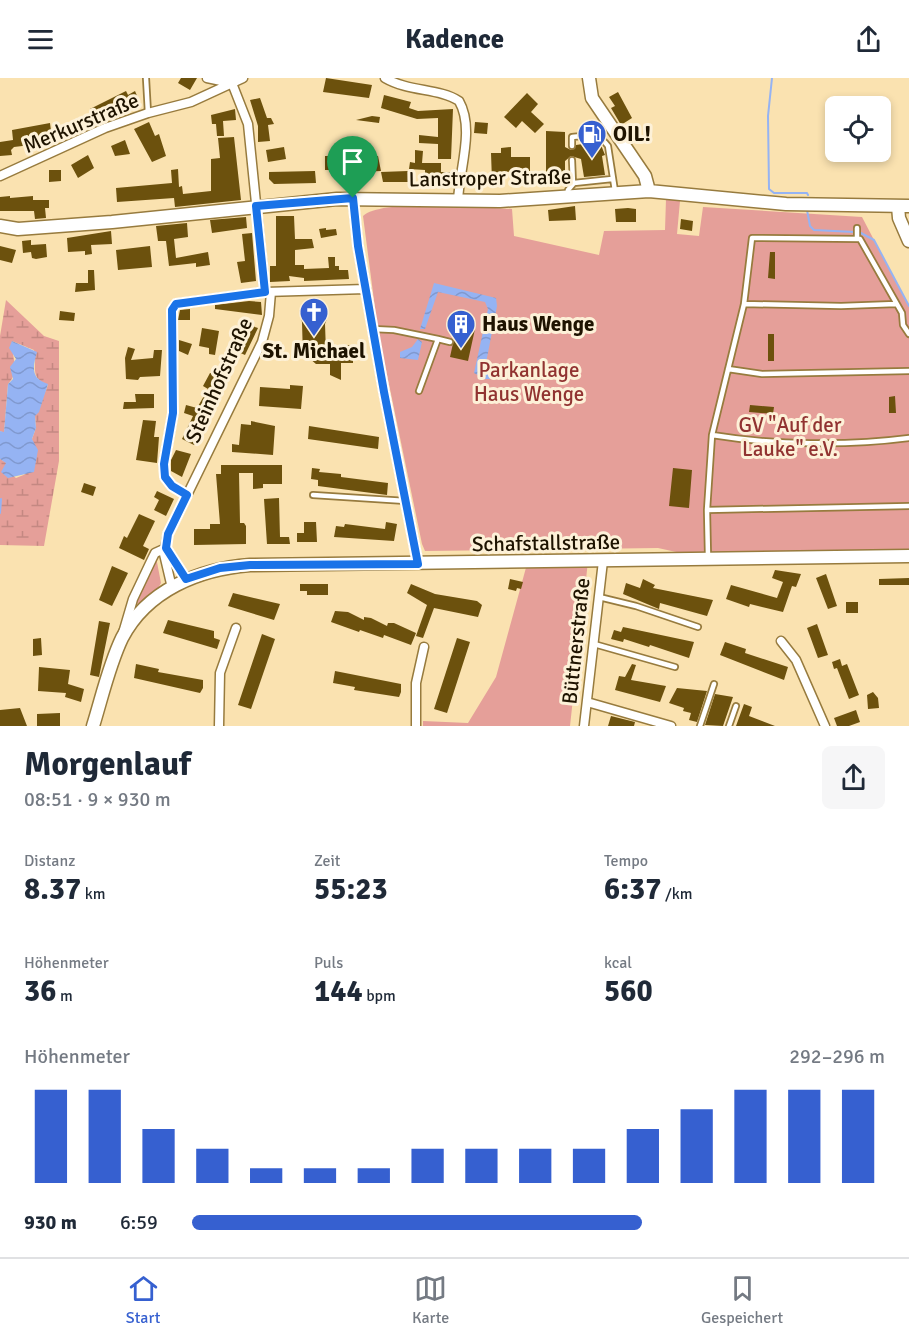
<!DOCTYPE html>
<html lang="de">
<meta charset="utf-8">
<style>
body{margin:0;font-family:Signika,sans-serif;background:#f6f6f7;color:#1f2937;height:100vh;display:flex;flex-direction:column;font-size:22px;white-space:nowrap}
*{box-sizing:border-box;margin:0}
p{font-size:20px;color:#747a83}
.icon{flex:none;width:33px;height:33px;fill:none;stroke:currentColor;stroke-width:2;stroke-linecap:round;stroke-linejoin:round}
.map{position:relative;height:648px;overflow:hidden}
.side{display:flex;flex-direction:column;background:#fff;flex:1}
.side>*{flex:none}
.controls{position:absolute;left:825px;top:18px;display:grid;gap:12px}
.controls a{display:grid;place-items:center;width:66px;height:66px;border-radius:9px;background:#fff;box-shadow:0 3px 9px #0003;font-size:30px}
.pin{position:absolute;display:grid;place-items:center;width:51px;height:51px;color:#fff;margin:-62px -26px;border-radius:50% 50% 50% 0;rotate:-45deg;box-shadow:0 0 6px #0007}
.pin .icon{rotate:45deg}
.round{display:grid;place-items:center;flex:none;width:63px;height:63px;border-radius:9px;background:#f6f6f7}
.summary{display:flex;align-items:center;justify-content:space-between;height:102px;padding:0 24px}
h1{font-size:33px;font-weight:700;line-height:45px}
.stats{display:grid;grid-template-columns:repeat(3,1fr);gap:9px;height:102px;padding:6px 24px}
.stats div{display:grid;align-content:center}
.stats b{font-size:30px;font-weight:700}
.stats small{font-size:16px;font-weight:400}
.stats p{font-size:16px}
.chart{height:168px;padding:12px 24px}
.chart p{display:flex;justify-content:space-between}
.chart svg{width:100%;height:108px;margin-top:6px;stroke:#3660d0;stroke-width:6}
ul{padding:0 24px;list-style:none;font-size:20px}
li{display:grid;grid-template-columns:96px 72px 1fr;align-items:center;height:45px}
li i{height:15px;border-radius:8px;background:#3660d0}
header{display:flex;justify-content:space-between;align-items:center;height:78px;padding:0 24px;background:#fff;font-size:27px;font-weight:700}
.tabs{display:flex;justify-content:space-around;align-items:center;height:84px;border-top:2px solid #e0e1e3;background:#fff;font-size:16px;color:#747a83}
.tabs a{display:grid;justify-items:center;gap:3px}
.tabs .on{color:#3660d0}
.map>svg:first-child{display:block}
.green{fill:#e59f99}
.wetland{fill:url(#wetland-marsh)}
.water{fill:url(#water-waves)}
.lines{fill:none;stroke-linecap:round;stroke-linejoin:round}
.stream{stroke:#95b3f3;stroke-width:2}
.building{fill:#6c510d}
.lane-casing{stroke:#977b3e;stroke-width:8}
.street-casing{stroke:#977b3e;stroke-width:11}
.secondary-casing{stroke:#977b3e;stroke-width:15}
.lane{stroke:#fff;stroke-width:4.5}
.street{stroke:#fff;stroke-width:8}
.secondary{stroke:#fff;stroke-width:12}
.route-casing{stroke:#fff;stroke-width:12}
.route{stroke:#1a73e8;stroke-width:8}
.labels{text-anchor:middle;stroke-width:6;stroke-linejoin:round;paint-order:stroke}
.street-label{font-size:21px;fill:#1e1300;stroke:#fdf1d8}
.poi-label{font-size:21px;font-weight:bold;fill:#1e1300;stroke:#fdf1d8;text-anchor:start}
.park-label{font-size:21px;fill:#913331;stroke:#fdf1d8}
</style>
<header><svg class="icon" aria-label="menu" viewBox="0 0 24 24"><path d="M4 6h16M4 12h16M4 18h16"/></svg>Kadence<svg class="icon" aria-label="share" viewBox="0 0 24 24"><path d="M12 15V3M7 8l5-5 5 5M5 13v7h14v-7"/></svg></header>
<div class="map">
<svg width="909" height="648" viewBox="0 0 909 648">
<defs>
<pattern id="wetland-marsh" width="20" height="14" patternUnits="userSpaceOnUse" patternTransform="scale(1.5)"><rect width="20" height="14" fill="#e59f99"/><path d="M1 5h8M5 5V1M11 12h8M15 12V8" fill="none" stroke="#c48882"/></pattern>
<pattern id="water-waves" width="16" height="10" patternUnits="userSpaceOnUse" patternTransform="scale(1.5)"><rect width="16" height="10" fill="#95b3f3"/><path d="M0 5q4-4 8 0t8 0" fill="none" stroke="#8099cf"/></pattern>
</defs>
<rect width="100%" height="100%" fill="#fae2b0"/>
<!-- green -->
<path class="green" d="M666,121L680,123L677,156L699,158L703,129L862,139L909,229V472L708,481L658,470L425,473L422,466L378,253L363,138C383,120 482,130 512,131L514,158L599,177L604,153L665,152Z
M156,479L161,505L157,512L136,527L135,525Z
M588,483L570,648H423V643L468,645L496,599L527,486Z"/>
<!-- wetland -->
<path class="wetland" d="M6,222L44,258L59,263V383L44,468L0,467V381L7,385L4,391L16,400L26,396L35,378L32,361L36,350L35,338L48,307C28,300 38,287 34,272L12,263C11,279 21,292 8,306L4,355L0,353V258Z"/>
<!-- water -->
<path class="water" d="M434,205L496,220L497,228L486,285L500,295L497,301H485L474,295L488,231L485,224L438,214L425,251H420Z
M418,261L422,264L418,282L400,280V274L412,269Z
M12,263L37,274C33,288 30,301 48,306L39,334L35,338L36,350L32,361L38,372L34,394L8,400L1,394L6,385L0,381V353L4,354L8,306L13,301L10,289L16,281L9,270Z"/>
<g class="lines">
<!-- stream -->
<path class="stream" d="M772,0L768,38L769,111L774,115H807L808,117
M807,132L810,148L814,152L854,154
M861,155L874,162L909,228
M0,435L1,421"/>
</g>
<!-- building -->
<path class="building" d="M181,0H197L190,12L178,5Z
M326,0L372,7L369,20L323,14Z
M126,13L128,17L135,13L138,20L95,41L90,31Z
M618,14L632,40L621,47L611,30L615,28L609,19Z
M527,15L538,26L531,34L544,46L535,55L522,43L516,50L504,39Z
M384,17L411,24L409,30L418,33L453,31L451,81H438V66L419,65V57L438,59V40L417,41L381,30Z
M260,20L267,40H271L274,46L268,47L270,63L258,64V48L250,22Z
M235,31L236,42L223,43L224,58H217L216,46H212L211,37Z
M372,38L380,39L379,45L356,42Z
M74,43L77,51L55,61V64L14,69L11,72L12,77L0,78V64L13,62L12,52L50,45L51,53Z
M149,44L155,58L159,56L166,78L152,84L134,51Z
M475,44L488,45L487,56L474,55Z
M546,53L565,54V69L571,72L576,67L596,64L601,67L605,77L602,78L605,97L584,99L581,81L571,78L565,83V94H557V107H542V94H546Z
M234,59L241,122L175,129L174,120L117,124L116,110L172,105L171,92L178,91L179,109L182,108L183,116L211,113V81L220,80L218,60Z
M125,62L130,76L115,78L111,68Z
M284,69L286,81L268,84L266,72Z
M511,69V79H530V93L500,94V103H492L491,75H501V70Z
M415,72L423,73L422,85H441V94H450L449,102L425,104V92L409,91L410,84L415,85Z
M88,77L94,90L78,100L71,87Z
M325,78H346L356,83L347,92H325Z
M357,78H378L381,93L357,94Z
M49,92H61V103L49,104Z
M315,93L316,105L274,106L269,101V94Z
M408,93V104H383L381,94Z
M10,118V120L33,118V122H49V130H45L46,140L35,141L34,133H0V119Z
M575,128L576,142L549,143L548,132Z
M628,130L636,131V144H616L615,131Z
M276,138H294L295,161H312L314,170L295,172V187H304V191L329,190L328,179H335V188H339V192H348L349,201L304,203V200L289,198L290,203L270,204V188H276Z
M246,139L247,150L212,155L210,142Z
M681,141L693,143L692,153L680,151Z
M187,145L188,159L174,161L176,180L208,174L210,187L196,189V185L169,188L166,163H158L156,148Z
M326,150V152L336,151L337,157L321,160L319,151Z
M111,153L112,166L91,167L92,176L85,177V173L68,174L67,160Z
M252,155L256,203L241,205L237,184L245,183L242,156Z
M31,162V167L46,166L47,179L36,181L32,180L31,174L23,175L22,163Z
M0,168L16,172L12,185L0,182Z
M150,168L152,189L118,192L116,172Z
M770,174H775V201L768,200Z
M88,192H94L95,212L75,214L76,205H88Z
M249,223L261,224L262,237L215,231V227Z
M303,230L328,238L325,246L326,274L339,273V267H353V285H341V302L330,297V286H316L309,280H303L302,244L299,233Z
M190,231V242H178L180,232Z
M60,233L75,235L74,243L59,242Z
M246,246L258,250L245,277L236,273Z
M457,247L475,251L468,283L450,279Z
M202,250L219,253L215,277L209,276V270L199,268Z
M768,256H774V283H768Z
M179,262L192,266L188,277L179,273Z
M128,269L135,271L131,282L153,280L154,272H162L160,298L140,299L138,302L126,301L125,280Z
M210,295L224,296L211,319L217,322L200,352L203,354L196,367H194L182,361L193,338L184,335L186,327L197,330L208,311L203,308Z
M290,307L303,308L301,331L259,328L260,309L290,311Z
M135,316H154V330L123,331L124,324H136Z
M895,318L896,335H889V319Z
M750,327L774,329L773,336L749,334Z
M143,342L156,343L154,359H159L157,385L136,382Z
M251,343L275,348L273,377L232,374V366L239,367L241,346L251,347Z
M309,348L379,359L378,371L308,361Z
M176,372L191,376L182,399L171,393V382Z
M221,387H282V406H263V410L253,411V395H239L240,445H244L246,448V466L194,467V451H210V446H220L216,396H221Z
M312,390L320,391L319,394L341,396V399L388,405L387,417L318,408V402L311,401Z
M673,390L692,392L689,430L669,428Z
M84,405L96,409L93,418L81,414Z
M157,413L174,421L166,438L154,432L159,422L154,419Z
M279,420L280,459H289L290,466H267L264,421Z
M139,436L155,443L143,468L149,471L144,482L119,470L124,458L127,460Z
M304,444H316L317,464H297V455H304Z
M386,444L397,446L394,463L334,459L336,448L344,449L345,446L385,451Z
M112,488L128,495L112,528L99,522Z
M775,492L801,496L796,509L792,508L783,534L750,526L749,529L726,521L731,507L777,520L783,504L772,500Z
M826,496L837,528L828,531L816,500Z
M909,500V507H879V501Z
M510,501L523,504L521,511L517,510L516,513L508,511Z
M643,501L655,507L653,510L713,522L707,538L660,525L659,531L623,516L626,505L640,510Z
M300,506H328V517H307V513H300Z
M411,506L435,516L477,523L482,527L478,539L434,530L423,560L416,558L427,527L407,515Z
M233,515L280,526L274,542L228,528Z
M846,524H858V535H846Z
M335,533L348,534L364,542V539L371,540L387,548L388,545H394L416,555L411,567L384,557L383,560L360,552L359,554L331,544Z
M168,542L214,553V560L220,562L217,571L163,555Z
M99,543L110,545L99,599L90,597Z
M817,546L828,577L818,580L807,550Z
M623,549L694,564L689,580L650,567L649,569L624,561L623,564L611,561L614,552L621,554Z
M262,556L275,561L251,631L238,627Z
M41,560L42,577L33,578V561Z
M457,560L470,564L447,635L434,631Z
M725,564L746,571L745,575L788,589L784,602L720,577Z
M840,581L842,588L847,586L859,617L849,621L837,590L834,591L832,584Z
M136,586L159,591L158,594L203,602V610L200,615L134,600Z
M632,586L636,587L631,602L666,608L660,624L615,612L619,598L625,599Z
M39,589L70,592L68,606L84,611L81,624L65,619L66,615L38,613Z
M335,593L401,606V614L399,619L354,612L355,609L333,605Z
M677,610L707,613L697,644L689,642L691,635L683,633L684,630L669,625Z
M873,614L878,620L879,630L868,631L867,617Z
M715,616L733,619L723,648L705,647Z
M744,626L752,629L749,638L775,648H736Z
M20,630L27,648H0V632Z
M856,632L860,644L849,648H837L834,640Z
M60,635V648H37V636Z
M611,638L635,644L634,648H608Z"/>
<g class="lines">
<!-- lane casing -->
<g class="lane-casing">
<path id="lane" d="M146,0L148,35
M572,68V59C586,58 599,55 608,68L615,113
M572,82L573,106
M567,118L568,112L574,105L612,101
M857,161V150
M744,226L841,228L896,226
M373,251L394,252L438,261L419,313
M438,261L450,264
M728,291L762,296L909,293
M712,357C773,367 848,368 909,360
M313,417L406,423
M707,432L909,428
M708,478L707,432L712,357L744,226L752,160L860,161L902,235L903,247L909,256
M599,519L636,528L698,549
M594,566L675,589
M700,648L714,606
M729,648L736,628"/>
</g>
<!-- street casing -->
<g class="street-casing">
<path id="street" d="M207,0L231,5
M230,0L248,46L265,214
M385,0C409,14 439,10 459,23C475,51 459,92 458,123
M0,98L105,50L148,35L191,24L243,0
M353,120L358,168L384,314L418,486
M187,417L172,408L165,399L164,386L173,335L172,232L176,226L265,214L366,211
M166,470L186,501
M172,510L164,476L168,456L262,264L269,238L271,214
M123,555L133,521L152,481L155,475L166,470
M781,563L796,582L825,648
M587,624L671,648
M219,648L220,595L236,550
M416,648V605L424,569
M584,648L603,483"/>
</g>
<!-- secondary casing -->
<g class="secondary-casing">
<path id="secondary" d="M589,0L592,20L645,98L649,113
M898,128L899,140L909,163
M0,148L18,151L112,144L337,121L500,123L649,113L786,126L909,128
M93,648C102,619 109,587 122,560C147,512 199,491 250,487L909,478"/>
</g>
<!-- lane -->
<use href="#lane" class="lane"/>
<!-- street -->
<use href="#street" class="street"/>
<!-- secondary -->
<use href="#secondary" class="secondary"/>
</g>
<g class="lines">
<!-- route casing -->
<g class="route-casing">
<path id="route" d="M353,120L358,168L384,314L418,486L250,487L220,490L186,501L166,470L168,456L187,417L172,408L165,399L164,386L173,335L172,232L176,226L265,214L256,128Z"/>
</g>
<!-- route -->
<use href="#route" class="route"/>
</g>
<!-- icons -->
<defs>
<g id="fuel-pin" transform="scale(1.5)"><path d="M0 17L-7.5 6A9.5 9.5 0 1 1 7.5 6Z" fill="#3660d0" stroke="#fdf1d8"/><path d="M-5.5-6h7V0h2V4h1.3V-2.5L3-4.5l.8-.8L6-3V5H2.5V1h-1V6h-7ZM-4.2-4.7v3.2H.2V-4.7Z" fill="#fff"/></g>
<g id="church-pin" transform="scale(1.5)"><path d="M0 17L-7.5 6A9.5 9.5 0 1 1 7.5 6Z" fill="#3660d0" stroke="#fdf1d8"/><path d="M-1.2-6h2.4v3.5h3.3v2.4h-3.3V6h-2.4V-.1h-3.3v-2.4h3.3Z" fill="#fff"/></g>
<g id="building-pin" transform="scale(1.5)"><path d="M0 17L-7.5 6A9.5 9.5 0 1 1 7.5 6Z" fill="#3660d0" stroke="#fdf1d8"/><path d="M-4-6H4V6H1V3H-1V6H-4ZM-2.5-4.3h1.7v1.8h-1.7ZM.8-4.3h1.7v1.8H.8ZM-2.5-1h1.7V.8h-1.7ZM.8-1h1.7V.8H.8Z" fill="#fff"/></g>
</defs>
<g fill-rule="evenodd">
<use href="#fuel-pin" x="592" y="56"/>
<use href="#church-pin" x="314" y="234"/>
<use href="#building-pin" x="461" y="246"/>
</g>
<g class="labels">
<!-- street labels -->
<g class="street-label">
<text transform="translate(81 45) rotate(-23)" y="7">Merkurstraße</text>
<text transform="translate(490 100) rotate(-1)" y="7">Lanstroper Straße</text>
<text transform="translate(219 302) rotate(-66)" y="7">Steinhofstraße</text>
<text transform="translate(546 465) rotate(-1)" y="7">Schafstallstraße</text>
<text transform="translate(576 563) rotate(-84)" y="7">Büttnerstraße</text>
</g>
<!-- poi labels -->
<g class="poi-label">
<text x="613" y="63">OIL!</text>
<text x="482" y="253">Haus Wenge</text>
<text x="314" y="280" text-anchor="middle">St. Michael</text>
</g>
<!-- park labels -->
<g class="park-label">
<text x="529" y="299">Parkanlage<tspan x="529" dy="24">Haus Wenge</tspan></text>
<text x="790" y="354">GV "Auf der<tspan x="790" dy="24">Lauke" e.V.</tspan></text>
</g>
</g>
</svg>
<div class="controls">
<a><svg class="icon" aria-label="locate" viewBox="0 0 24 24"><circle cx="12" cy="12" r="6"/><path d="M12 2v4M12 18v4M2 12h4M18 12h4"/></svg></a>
</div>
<div class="pin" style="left:353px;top:120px;background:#1e9e55"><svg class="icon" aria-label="arrive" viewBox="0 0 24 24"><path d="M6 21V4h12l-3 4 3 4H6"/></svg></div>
</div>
<section class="side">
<div class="summary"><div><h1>Morgenlauf</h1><p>08:51 · 9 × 930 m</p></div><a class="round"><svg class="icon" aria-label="share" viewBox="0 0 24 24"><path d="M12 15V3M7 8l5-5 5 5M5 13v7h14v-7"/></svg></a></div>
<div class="stats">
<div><p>Distanz</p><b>8.37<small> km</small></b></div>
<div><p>Zeit</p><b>55:23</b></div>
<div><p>Tempo</p><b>6:37<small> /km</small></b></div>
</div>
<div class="stats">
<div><p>Höhenmeter</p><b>36<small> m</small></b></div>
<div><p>Puls</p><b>144<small> bpm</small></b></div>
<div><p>kcal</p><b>560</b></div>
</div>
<div class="chart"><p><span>Höhenmeter</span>292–296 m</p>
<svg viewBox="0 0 160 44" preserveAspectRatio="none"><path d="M5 44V6M15 44V6M25 44V22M35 44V30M45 44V38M55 44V38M65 44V38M75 44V30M85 44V30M95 44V30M105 44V30M115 44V22M125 44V14M135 44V6M145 44V6M155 44V6"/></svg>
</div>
<ul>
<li><b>930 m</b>6:59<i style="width:65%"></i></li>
</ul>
</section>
<nav class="tabs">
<a class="on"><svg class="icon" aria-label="home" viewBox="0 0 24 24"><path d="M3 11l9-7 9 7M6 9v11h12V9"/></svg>Start</a>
<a><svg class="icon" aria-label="map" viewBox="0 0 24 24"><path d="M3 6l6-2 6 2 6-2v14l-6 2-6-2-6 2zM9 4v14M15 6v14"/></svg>Karte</a>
<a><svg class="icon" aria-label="saved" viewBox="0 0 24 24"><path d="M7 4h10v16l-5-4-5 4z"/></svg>Gespeichert</a>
</nav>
